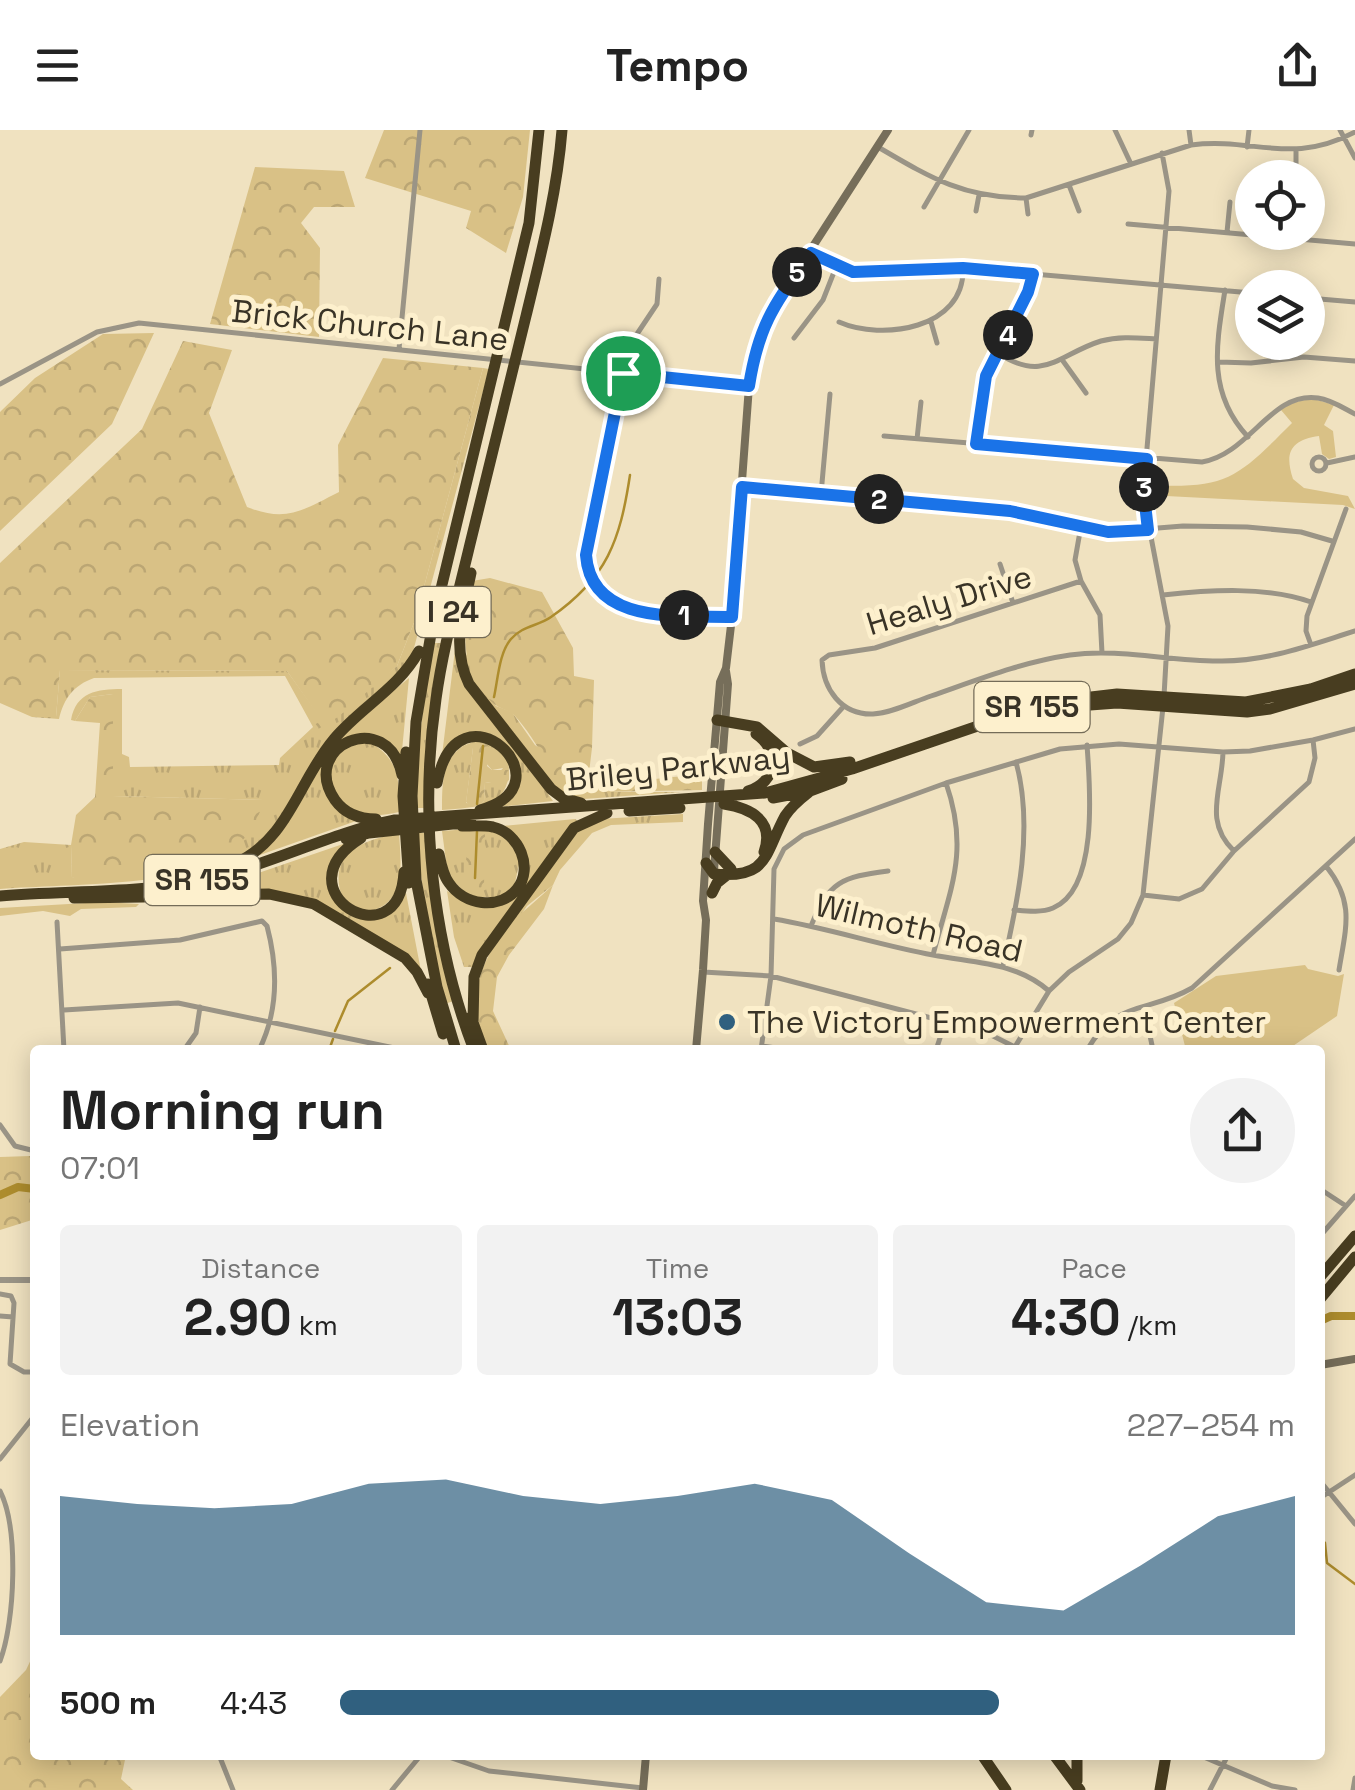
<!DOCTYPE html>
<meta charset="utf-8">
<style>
body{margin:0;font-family:"Space Grotesk",sans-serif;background:#f2f2f2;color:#222;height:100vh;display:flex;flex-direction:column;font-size:38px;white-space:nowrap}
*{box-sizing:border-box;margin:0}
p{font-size:32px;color:#767676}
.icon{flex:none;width:55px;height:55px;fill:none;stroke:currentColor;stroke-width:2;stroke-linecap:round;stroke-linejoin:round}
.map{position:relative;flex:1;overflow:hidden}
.sheet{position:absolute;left:30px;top:915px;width:1295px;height:715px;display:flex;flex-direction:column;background:#fff;border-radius:10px;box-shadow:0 5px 25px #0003}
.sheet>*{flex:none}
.buttons{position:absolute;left:1235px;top:30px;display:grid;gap:20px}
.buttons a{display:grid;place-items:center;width:90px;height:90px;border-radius:50%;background:#fff;box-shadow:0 5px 25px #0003;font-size:50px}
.pin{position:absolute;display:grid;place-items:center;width:85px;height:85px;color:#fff;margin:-42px;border:5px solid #fff;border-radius:50%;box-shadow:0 2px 10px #0007}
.km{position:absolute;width:50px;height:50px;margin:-25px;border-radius:50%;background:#222;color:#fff;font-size:28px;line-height:50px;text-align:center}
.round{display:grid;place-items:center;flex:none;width:105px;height:105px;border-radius:52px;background:#f2f2f2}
.head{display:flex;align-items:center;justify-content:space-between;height:170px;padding:0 30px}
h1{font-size:55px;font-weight:800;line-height:75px}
.figures{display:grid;grid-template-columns:repeat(3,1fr);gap:15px;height:170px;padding:10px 30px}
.figures div{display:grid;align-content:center;border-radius:10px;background:#f2f2f2;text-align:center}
.figures b{font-size:50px;font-weight:800}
.figures small{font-size:28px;font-weight:400}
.figures p{font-size:28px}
.chart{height:280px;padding:20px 30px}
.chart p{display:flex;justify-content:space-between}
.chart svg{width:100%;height:180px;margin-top:10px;fill:#30607f;opacity:.7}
ul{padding:0 30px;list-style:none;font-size:32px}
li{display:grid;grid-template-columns:160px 120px 1fr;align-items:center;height:75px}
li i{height:25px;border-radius:12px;background:#30607f}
header{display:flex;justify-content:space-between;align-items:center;height:130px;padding:0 30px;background:#fff;font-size:45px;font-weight:800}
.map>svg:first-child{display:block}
.grass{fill:url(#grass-tufts);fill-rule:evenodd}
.forest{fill:url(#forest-crowns)}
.park{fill:#d9c186}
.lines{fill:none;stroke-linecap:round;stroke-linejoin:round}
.stream{stroke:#ad8c2d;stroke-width:2.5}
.river{stroke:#ad8c2d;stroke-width:8}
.minor{stroke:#9a9486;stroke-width:5}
.tertiary{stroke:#9a9486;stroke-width:6}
.secondary{stroke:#766e5a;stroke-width:8}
.motorway{stroke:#483d20;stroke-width:11}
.route-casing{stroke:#fff;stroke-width:20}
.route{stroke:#1a73e8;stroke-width:12}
.poi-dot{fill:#30607f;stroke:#fdf0cd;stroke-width:4}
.labels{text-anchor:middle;stroke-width:10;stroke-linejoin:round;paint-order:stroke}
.shield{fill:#fdf0cd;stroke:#746c58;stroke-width:2.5}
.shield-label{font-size:30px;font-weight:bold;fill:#393326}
.street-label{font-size:32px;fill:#393326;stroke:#fdf0cd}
.poi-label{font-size:32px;fill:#393326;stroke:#fdf0cd;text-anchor:start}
</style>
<header><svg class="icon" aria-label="menu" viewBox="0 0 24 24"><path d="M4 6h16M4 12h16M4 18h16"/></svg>Tempo<svg class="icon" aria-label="share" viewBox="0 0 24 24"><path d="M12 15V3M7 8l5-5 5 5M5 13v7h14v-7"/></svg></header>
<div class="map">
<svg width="1355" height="1660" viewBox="0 0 1355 1660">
<defs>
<pattern id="grass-tufts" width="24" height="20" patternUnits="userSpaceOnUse" patternTransform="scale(2.5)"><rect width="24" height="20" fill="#d9c186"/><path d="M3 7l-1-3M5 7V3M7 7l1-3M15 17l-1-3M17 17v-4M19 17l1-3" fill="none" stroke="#bba674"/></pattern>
<pattern id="forest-crowns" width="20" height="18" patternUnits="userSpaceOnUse" patternTransform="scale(2.5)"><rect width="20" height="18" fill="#d9c186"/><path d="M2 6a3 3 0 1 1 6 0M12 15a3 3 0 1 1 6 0" fill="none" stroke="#bba674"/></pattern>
</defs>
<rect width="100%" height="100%" fill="#f0e2c0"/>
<!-- grass -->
<path class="grass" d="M483,238L489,239L411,529C396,553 368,565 350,587C321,624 302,674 267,707C213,759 74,753 0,759V719L24,712L71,715L72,748L263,670L113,666V564L90,567L75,591L71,590C76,562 97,559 122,559V624L129,627L130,637L279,635L280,628L313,597L285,546L94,548C74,555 64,568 59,589L32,587H56L60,540L287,541L321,588L312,602L397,536L415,490Z
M432,513H442L425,678H415L416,634Z
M455,520L458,533L553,671L498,677C521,655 524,616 489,605L442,625Z
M465,521L478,554L496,576L512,582L535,615L600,662H681L584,669H576L556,658L467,544Z
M409,548L401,631L382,610L337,614L325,654L359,690L257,726L346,600Z
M473,611H488L508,628C515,677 480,677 442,680C442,650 442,623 473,611ZM473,618L492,640L503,638L491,652L485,653L484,671L480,675L466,673Z
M370,612C400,631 399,648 399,682C382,686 361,688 345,677C328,665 324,626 346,615C353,612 362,613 370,612Z
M683,684V692L611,695L592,703L560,740L553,755L527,776L516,792L506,796L573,701L600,689Z
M575,689L578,691L472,837H464L454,807L447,761L455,765L507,771L527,739L502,696Z
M482,698L506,706L520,730L514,757L501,767H470L448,746L442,701Z
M399,703C401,735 407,775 366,782L343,770C326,724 360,711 399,703Z
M416,703H426L454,871L444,874L428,803Z
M343,714L348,715L344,718L333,764L370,788L406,763L421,841L317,771L206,761Z
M103,772L139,774L136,777L81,779L70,786L43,781L0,786V778Z"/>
<!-- forest -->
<path class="forest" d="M384,0H530L523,67L506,123L466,98L471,81L365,48Z
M255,37L344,41L355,77H314L301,93L320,118L319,207L210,194Z
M154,203L112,294L0,401V282L35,248L103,204Z
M183,211L232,220L209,283L247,377C287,393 303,380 339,362L338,315L383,228L483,238L415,490L397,536L338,587L310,604L320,588L287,541L60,540L56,587H32L0,573V433L142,299Z
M490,448L542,462L573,518L574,546L594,550L592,618L588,651C620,656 653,648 685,646V652L702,651V660L600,662L561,658C547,634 533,605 514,585C509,580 500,579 494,574C456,540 464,495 472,451Z
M113,564V666L264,670C258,690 248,710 229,721C201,736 107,743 72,748L71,715L76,685L95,667L100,593L75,591L90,567Z
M479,614L487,615L491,620L487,636L492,640H509V650L501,657L491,652L485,653L484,671L480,675H469L466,672L473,618Z
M481,703L485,704L484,756L480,758L465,746L468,704Z
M553,755L544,779L509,825L497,847L493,881L511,920H486C472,881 472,852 494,816C497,810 502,800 506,796C522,783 538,769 553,755Z
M30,1026L35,1033V1089L0,1100V1027Z
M35,1521V1625H126L121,1649L133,1660H0V1567L26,1540Z"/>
<!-- park -->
<path class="park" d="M1314,269L1334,275L1324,295L1333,301L1336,327L1329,329L1322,324L1319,306C1291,310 1284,322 1293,349L1304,358L1348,366L1355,379L1343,375L1147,365V355C1228,359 1237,348 1292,293L1281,280C1290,272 1302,270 1314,269Z
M1305,835L1308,839L1338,846L1344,844L1337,886L1287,920H1186L1174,873L1216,846Z"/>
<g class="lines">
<!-- stream -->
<path class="stream" d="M494,567C498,549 499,523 511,509C522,496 538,496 551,487C607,448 620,411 630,345
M477,674L483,616
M475,748L477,701
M335,901L348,871L390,838
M329,920L333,909
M1320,1408L1325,1413L1327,1433L1355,1454"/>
<!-- river -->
<path class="river" d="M0,1065L18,1057L35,1059
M1320,1191L1331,1186H1355"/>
<!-- minor -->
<path class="minor" d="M1115,0L1131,34
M1189,0L1191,15
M1340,0L1355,28
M1031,5L1032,0
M878,17C931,48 964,68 1026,68L1191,15C1254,7 1291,36 1355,2
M1247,17L1249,0
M1296,21V48
M1162,23L1169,61L1143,365L1168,496L1164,566
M1069,55L1079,81
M1026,68L1028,84
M924,77L969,0
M976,81L979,65
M1128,94L1355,114
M1227,102L1230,72
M811,123L853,142L963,138L1252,163
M659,149L657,174L629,216L586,425C590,496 680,484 731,487
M1225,160C1216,216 1207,263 1248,307
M1308,168L1355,172
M839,192C882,211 965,199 963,138
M931,192L937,213
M794,208L823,170L836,137
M399,219L420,0
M999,224C1045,253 1059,224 1101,211C1120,206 1138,208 1156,209
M1063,231L1086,263
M1219,232L1251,233L1304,227L1355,231
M0,254L97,202L139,193L749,256
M884,306L1202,332C1250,324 1271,261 1318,268C1332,270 1343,278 1355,284
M917,309L921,272
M976,314L986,246L1028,162L1033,144
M1312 334a7 7 0 1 1 14 0a7 7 0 1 1-14 0Z
M1327,333L1355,327
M742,357L1010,381L1108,402L1183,396L1247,397L1301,402L1332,411
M821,364L830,264
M1081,396L1075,430L1081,451L1100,485L1102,523
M1000,434L1013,473
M1081,451L875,518L829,525L822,530C823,559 841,585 873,584C892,583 913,572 931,566C977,550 1022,532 1070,525C1121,518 1171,532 1222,531C1269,531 1310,515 1355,501
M1163,465C1209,460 1267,456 1311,472
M1311,515L1306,501L1307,486L1346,379
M800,614L817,606L844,576
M1223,622C1222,661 1203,691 1234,721
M1326,736C1355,772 1346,797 1339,840
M1143,765L1179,769L1202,759L1234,721L1309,652L1315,628L1313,610
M1014,780C1026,781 1041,783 1053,778C1099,759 1090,656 1087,615
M774,789C828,798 879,815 933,825C974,833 1016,832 1049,861
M57,792L64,920
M811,796C829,751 842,747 888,741
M60,819L180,810L262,791L267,796C278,838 279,880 259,920
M933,825C950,759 970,722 946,653
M1003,836C1018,771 1034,697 1016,632
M703,842L771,846L985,902L1021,920
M1144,877L1153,920
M64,880L178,873L404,920
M762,916L790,920
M184,920L196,903L200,877
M761,920L771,846L774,739L784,719L803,705L946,653L1060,619L1119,614L1223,622L1250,621L1313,610L1355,599
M936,920L945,893
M1013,920L1049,861L1069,842L1118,809L1131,793L1143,765L1163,577
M1087,920C1117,868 1147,884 1192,858L1355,709
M0,995L15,1016L35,1021
M1320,1059L1346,1076
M1320,1106L1355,1066
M0,1164L11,1166L14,1173L10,1234L24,1242H35
M0,1186L13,1187
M0,1329L35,1285
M1320,1351L1355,1394
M0,1361C19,1398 15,1492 0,1531
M1320,1368L1355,1345
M219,1625L233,1660
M443,1625L489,1641L643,1658
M1199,1625L1272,1656L1295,1660
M392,1660L421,1625
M1210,1660L1228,1625
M1353,1660L1355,1648"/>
<!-- tertiary -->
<path class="tertiary" d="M0,1150H35"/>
<!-- secondary -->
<path class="secondary" d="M714,741L728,554L726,541
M696,920L703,840L706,790L703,771L708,694L720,552L726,538L732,487L749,256L757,211L768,186L888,0
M1320,1235L1355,1229
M643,1660L646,1625"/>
<!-- motorway -->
<path class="motorway" d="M471,443C463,482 451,517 469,554L551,659L563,668L581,673
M1020,589L1063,577L1117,573L1247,582L1270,579L1355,554
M717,590L757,597L787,623L814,637L850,632
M406,622L403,666L409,753
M437,653C457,546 574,654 480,680
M748,661C777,652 781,621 756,604
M773,668L810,661L842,649
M724,674C751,678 775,691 764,722
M629,681L680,678
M376,689C359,689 345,684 335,670C298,616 388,576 402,645
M361,708C277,760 399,833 404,742
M346,709L369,703L471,692
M715,722L731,739
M439,724C441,734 443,745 449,753C464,775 499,781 517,759C534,738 519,703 493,697C483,695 472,696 462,696
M236,733C289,709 299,650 334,609C362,576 398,559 419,521
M706,733L714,744C769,749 764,725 785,686C791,677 799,670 808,663
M712,763L717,753L727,745
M0,766C68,760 139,764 206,749C270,735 330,703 395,690L765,663L852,639L1048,572L1117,564L1246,572L1311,559L1355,544
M167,766L269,764L314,774L405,828L417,842L428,863
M74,768L143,767L175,761
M428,854L443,904
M471,887L483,920
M473,892L474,847L482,825L574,698L607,683
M456,920L437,857L416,750L412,666L416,592L433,492L529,93L539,0
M474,920C432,811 419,685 436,569C443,517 458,465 470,414C489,338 508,262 526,186C541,124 557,63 562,0
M1320,1147L1355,1106
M1320,1169L1355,1127
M982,1625L1006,1660
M1054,1625L1080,1660
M1077,1651V1625
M1160,1660L1166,1625"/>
</g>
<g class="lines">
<!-- route casing -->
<g class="route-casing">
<path id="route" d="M811,123L853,142L963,138L1033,144L1028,162L986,246L976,314L1147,329L1144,365L1148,400L1108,402L1010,381L742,357L732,487C681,485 591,496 586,425L623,243L749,256C759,193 775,174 811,123Z"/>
</g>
<!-- route -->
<use href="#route" class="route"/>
</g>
<!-- markers -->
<circle class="poi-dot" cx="727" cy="892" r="10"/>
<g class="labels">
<!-- shield labels -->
<g class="shield">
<rect x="415.5" y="457" width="75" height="50" rx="8"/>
<rect x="974.5" y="552" width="115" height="50" rx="8"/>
<rect x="144.5" y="725" width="115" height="50" rx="8"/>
</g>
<g class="shield-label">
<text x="453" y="492">I 24</text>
<text x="1032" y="587">SR 155</text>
<text x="202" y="760">SR 155</text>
</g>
<!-- street labels -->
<g class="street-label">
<text transform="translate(370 195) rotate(6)" y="11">Brick Church Lane</text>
<text transform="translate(949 470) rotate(-17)" y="11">Healy Drive</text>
<text transform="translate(678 638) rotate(-6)" y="11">Briley Parkway</text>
<text transform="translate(919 798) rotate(13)" y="11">Wilmoth Road</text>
</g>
<!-- poi labels -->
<g class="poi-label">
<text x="747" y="903">The Victory Empowerment Center</text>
</g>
</g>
</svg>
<div class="buttons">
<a><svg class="icon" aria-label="locate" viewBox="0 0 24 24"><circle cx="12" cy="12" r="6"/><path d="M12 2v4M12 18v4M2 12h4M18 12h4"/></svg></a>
<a><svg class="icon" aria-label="layers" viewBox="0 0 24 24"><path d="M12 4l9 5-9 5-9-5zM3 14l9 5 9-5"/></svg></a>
</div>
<div class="pin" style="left:623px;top:243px;background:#1e9e55"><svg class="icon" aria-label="arrive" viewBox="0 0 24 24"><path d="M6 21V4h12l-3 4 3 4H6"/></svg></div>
<b class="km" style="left:684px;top:485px">1</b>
<b class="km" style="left:879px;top:369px">2</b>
<b class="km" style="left:1144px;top:357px">3</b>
<b class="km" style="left:1008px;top:205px">4</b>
<b class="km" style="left:797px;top:142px">5</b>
<section class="sheet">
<div class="head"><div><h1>Morning run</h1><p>07:01</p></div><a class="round"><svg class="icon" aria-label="share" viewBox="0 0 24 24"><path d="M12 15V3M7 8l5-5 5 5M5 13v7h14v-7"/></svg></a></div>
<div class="figures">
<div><p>Distance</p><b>2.90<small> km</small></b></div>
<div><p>Time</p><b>13:03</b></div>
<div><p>Pace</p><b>4:30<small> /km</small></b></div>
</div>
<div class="chart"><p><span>Elevation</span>227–254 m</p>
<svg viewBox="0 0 160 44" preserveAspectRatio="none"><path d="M0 44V10L10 12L20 13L30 12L40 7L50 6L60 10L70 12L80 10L90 7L100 11L110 24L120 36L130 38L140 27L150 15L160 10V44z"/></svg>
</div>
<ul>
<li><b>500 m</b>4:43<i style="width:69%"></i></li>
</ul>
</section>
</div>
